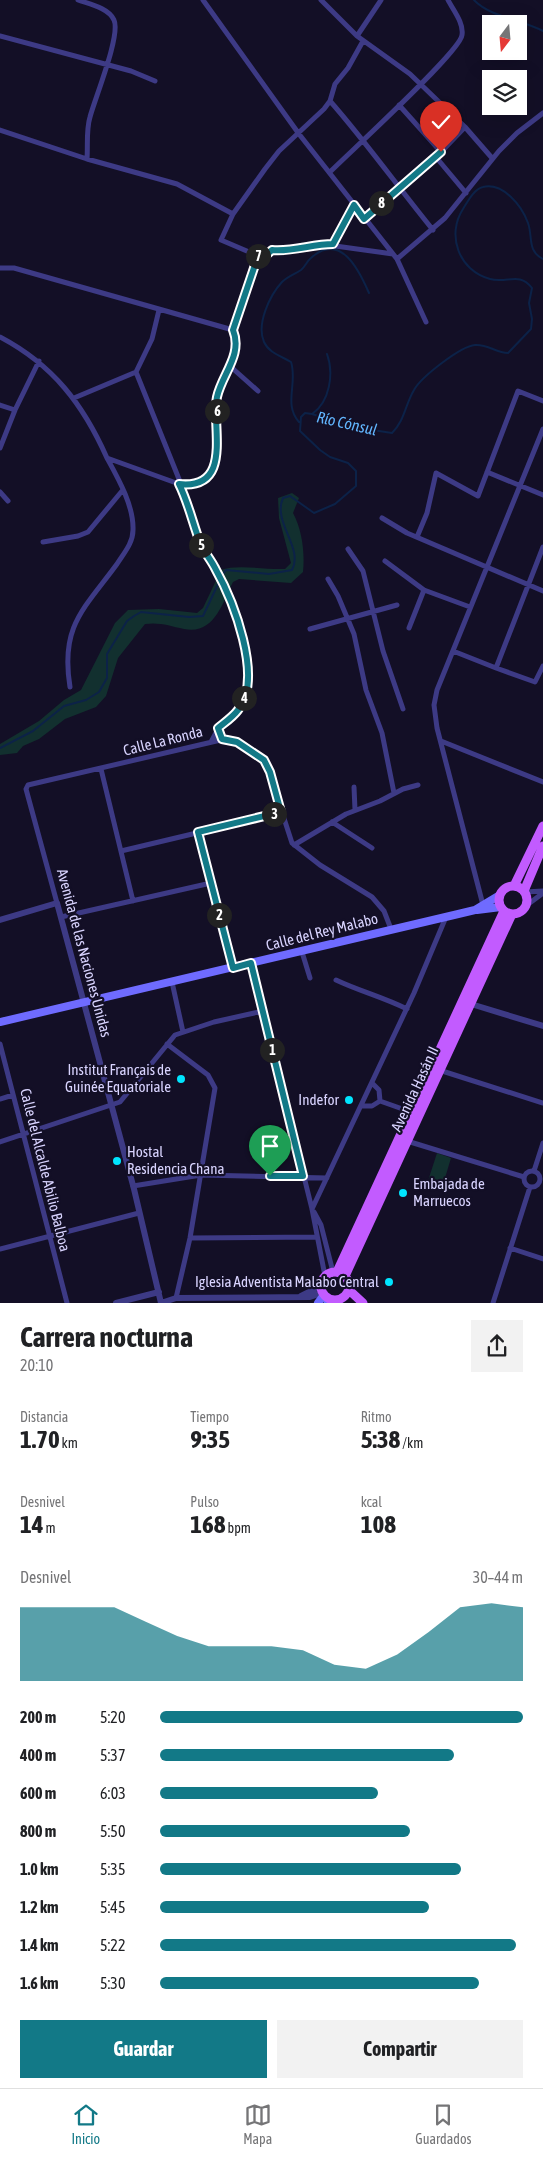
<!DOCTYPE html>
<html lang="es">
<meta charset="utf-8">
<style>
body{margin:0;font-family:"Asap Condensed",sans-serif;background:#f2f2f2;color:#202124;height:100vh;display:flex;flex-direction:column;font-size:19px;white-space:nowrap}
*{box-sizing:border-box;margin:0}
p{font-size:16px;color:#757577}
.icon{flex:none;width:28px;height:28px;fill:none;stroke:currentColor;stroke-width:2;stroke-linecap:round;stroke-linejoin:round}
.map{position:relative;height:1303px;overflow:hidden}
.side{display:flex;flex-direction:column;background:#fff;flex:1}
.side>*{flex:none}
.needle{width:32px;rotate:196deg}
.tools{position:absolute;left:482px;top:15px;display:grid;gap:10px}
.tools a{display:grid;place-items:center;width:45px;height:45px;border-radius:0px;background:#fff;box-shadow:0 5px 20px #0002;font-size:25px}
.pin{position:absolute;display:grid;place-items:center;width:42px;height:42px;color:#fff;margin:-51px -21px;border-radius:50% 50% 50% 0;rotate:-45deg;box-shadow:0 0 5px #0007}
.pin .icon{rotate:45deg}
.km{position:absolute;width:25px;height:25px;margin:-12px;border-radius:50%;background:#222;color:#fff;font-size:14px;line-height:25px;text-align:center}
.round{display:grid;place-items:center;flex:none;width:52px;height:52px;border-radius:0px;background:#f2f2f2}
.headline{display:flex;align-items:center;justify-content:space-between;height:85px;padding:0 20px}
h1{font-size:28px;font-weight:700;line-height:38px}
.figures{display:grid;grid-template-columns:repeat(3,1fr);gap:8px;height:85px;padding:5px 20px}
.figures div{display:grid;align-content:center}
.figures b{font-size:25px;font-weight:700}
.figures small{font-size:14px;font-weight:400}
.figures p{font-size:14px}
.chart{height:140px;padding:10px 20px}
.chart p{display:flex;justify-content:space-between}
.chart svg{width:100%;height:90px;margin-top:5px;fill:#127987;opacity:.7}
.button{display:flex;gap:10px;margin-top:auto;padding:10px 20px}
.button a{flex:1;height:58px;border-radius:0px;background:#127987;color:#fff;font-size:20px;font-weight:700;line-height:58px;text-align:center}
.button a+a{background:#f2f2f2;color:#202124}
ul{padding:0 20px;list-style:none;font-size:16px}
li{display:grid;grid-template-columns:80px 60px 1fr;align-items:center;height:38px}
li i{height:12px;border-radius:6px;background:#127987}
.tabs{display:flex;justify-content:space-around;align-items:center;height:70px;border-top:1px solid #e0e0e0;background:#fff;font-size:14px;color:#757577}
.tabs a{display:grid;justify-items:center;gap:2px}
.tabs .on{color:#127987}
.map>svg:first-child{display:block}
.green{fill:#12302f}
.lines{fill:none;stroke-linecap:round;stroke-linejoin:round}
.stream{stroke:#0c2248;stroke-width:2}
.minor{stroke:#3d3a85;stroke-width:5}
.tertiary{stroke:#3d3a85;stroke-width:6}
.secondary{stroke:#6f6bff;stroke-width:8}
.primary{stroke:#c25bff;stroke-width:9}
.route-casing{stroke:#fff;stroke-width:10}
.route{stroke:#127987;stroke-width:6}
.poi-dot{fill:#00e5ff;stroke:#130f26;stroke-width:2}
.labels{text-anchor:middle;stroke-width:4.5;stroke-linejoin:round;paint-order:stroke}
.street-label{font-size:15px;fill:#d9d4ff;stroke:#130f26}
.poi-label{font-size:15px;fill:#d9d4ff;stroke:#130f26;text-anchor:end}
.water-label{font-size:16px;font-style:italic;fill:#62b6ff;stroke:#130f26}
</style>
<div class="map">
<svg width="543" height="1303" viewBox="0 0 543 1303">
<rect width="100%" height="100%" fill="#130f26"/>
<!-- green -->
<path class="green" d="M292,493L299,498L293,513C302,530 305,552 303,572L291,583L239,579L233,582C222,604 214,635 184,629C170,626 160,622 145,624L118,658L106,696L96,707L65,719L39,739L23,746L17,753L0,755V744L39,721L64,700L81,690L115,623L128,610L159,609L197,613L203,608L221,570C237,564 267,570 285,569L291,563L279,518L278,498Z
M437,1153L451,1158L442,1188L427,1184Z"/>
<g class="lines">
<!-- stream -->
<path class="stream" d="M474,0C490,17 522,20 543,31
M312,414C330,402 334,373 327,354
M299,422C283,404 298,383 291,362C281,356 269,353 264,342C256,324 270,295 282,282C288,276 295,274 301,270C305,267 307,261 311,258C340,231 359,270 369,293
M220,578L226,570L269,574L292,570C304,548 272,522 283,498L290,496L314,513L335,504L356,486V471L348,463L330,457L320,450L300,431L301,417L305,413L312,414L353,427L392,433C405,420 405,405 414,390C421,377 461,346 475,345C488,344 496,353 508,353L531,329L532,319L529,303L532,288C519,271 507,284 490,279C459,271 446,235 463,209C468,201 474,189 483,187C503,182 522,206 528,223C533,237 527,251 543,259
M0,748L33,731L64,706L86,700L99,692L107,678V654L127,621L134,616L141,612L189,617L203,616L219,582"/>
<!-- minor -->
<path class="minor" d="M78,0C89,4 109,8 114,20C121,35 95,98 90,117C86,130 88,145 87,159
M203,0L299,134L397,259L426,322
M321,0L357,36L410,74L465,127L492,158
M0,36L131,71L155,81
M357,36L381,0
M363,41L348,68L335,84L330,101L324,109L279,151L265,169L233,214L221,240L261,257L272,250L289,251L321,244L393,254
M330,101C366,142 398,187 433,230
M399,105L441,152
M0,130L87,159L177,184L233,214
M435,156L466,193
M330,172C349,153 461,51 462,35C464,23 453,10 448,0
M365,219L441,152L465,127
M333,244L354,205
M397,259L445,218L499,151L517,133L543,113
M0,268H14L233,330
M0,337C53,365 83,404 107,458L179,484C234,489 211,426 217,396C222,374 242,356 233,330L258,256
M231,367L258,391
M136,372L189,504L201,545L231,602L240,631L248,668L247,690L239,710L218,729L211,742
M74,398L136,372L152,339L159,310
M0,405L15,410
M0,448L15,410L39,361
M487,472L543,495
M0,492L8,501
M382,518L407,533L543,591
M417,537L427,513L436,473L478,496L518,391L543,401
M43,542L78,536L88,532L122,491
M348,549L363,571L383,651L403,709
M385,561L424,590L470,607
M328,579L338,596L354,634L366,690L382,733L394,793
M409,628L424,590
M310,629L397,605
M453,651L496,668L543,547
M496,668L535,682L543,666
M70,687C60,626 84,609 117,564C124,553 133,543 133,530C134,506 118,478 107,458
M441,741L543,782
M101,769L133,901
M354,787L355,810
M332,822L372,848
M198,832L233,967
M294,845L346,814L380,801L403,789L418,785
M121,851L281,813
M525,892L543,891
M57,903L26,789L28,785L225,739L237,742L266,763L292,843L320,865L372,897L384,911L391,929
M483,905L437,728L434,705L437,690L543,429
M527,905L543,893
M61,917L211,883
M302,952L310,978
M251,963L312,1209L325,1276
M336,980C359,991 383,997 407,1009
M172,982L183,1032
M0,1044L67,1303
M167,1044L208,1075L215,1088L190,1238L176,1298
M439,1070L543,1103
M0,1099L13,1095
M380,1101L411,1112
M362,1106H372L380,1101L379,1090L372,1083
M407,1141L524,1177
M0,1142L120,1102L175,1035L214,1022L263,1011
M524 1179a8 8 0 1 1 16 0a8 8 0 1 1-16 0Z
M534,1171L543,1143
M133,1186L201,1175L327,1178
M312,1209L414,993L446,917
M314,1212L321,1225L333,1272
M190,1238L317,1237
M510,1248L543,1259
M0,1249L139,1213
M493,1303L530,1187"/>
<!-- tertiary -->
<path class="tertiary" d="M0,920L57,903L134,1189L161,1303
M471,1004L543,1026
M301,1296L321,1286
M116,1303L159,1292
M161,1303L176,1298L310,1297L322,1293"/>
<!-- secondary -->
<path class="secondary" d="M477,910L501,907
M0,1022L454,915L475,910L500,895
M318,1303L324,1295
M328,1303L332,1300"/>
<!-- primary -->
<path class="primary" d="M499 900a14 14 0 1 1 28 0a14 14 0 1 1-28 0Z
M514,886L543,826
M524,891L543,846
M321 1286a14 14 0 1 1 28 0a14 14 0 1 1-28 0Z
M337,1272L504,911
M345,1276L512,914
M349,1290L363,1303"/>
</g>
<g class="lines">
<!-- route casing -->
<g class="route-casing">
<path id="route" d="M270,1176H303L251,963L233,968L198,832L281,812L270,772L264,760L237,742L222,739L218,728C224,723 233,717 238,710C264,678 233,600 215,568C211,560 205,553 201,545C193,525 189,504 179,484C234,490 211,426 217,397C222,374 243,355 233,330L258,256L264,257L272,250C293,252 312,244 333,244L354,205L364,219L441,152"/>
</g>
<!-- route -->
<use href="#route" class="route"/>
</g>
<!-- markers -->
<g class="poi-dot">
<circle cx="181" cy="1079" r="5"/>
<circle cx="349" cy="1100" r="5"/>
<circle cx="117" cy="1161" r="5"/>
<circle cx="403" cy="1193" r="5"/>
<circle cx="389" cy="1282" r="5"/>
</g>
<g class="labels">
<!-- street labels -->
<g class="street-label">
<text transform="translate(163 741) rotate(-14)" y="5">Calle La Ronda</text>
<text transform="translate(322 932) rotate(-14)" y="5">Calle del Rey Malabo</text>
<text transform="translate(84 953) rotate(75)" y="5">Avenida de las Naciones Unidas</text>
<text transform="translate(415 1089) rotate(-65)" y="5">Avenida Hasán II</text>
<text transform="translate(45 1170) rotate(76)" y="5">Calle del Alcalde Abilio Balboa</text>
</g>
<!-- poi labels -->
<g class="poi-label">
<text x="171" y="1075">Institut Français de<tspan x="171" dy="17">Guinée Equatoriale</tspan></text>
<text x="339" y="1105">Indefor</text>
<text x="127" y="1157" text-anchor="start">Hostal<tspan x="127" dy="17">Residencia Chana</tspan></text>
<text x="413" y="1189" text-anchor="start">Embajada de<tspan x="413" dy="17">Marruecos</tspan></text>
<text x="379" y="1287">Iglesia Adventista Malabo Central</text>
</g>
<!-- water labels -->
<g class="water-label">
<text transform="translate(347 423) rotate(13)" y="6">Río Cónsul</text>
</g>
</g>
</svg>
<div class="tools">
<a><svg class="needle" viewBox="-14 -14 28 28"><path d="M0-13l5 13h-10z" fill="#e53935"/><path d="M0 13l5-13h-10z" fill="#757577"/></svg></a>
<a><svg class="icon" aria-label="layers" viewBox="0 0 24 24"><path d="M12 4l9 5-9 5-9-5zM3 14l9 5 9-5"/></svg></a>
</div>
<div class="pin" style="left:270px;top:1176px;background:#1e9e55"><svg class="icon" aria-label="arrive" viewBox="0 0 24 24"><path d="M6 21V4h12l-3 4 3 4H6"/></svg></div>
<div class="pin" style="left:441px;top:152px;background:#d93025"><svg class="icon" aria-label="check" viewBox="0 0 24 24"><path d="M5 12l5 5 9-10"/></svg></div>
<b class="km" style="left:272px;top:1050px">1</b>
<b class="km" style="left:219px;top:915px">2</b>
<b class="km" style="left:274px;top:814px">3</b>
<b class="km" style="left:244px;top:698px">4</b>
<b class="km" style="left:201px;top:545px">5</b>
<b class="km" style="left:217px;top:411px">6</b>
<b class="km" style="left:258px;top:256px">7</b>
<b class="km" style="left:381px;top:203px">8</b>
</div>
<section class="side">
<div class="headline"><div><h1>Carrera nocturna</h1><p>20:10</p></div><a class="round"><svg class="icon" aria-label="share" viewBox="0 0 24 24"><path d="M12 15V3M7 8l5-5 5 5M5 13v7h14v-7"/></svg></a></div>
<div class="figures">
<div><p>Distancia</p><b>1.70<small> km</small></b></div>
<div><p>Tiempo</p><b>9:35</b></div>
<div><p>Ritmo</p><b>5:38<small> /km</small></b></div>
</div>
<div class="figures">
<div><p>Desnivel</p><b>14<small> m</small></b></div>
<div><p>Pulso</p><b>168<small> bpm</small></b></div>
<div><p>kcal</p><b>108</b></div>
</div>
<div class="chart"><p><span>Desnivel</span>30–44 m</p>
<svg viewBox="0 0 160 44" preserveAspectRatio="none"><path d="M0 44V8L10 8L20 8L30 8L40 15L50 22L60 27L70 27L80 27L90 29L100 36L110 38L120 31L130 20L140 8L150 6L160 8V44z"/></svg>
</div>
<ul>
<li><b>200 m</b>5:20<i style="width:100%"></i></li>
<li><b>400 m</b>5:37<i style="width:81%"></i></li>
<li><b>600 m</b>6:03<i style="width:60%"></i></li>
<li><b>800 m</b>5:50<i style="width:69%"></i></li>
<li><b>1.0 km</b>5:35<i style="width:83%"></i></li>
<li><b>1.2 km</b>5:45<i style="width:74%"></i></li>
<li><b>1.4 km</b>5:22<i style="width:98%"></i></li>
<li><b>1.6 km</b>5:30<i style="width:88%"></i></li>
</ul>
<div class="button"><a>Guardar</a><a>Compartir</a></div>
</section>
<nav class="tabs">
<a class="on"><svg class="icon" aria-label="home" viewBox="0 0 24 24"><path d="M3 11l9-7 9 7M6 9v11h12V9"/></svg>Inicio</a>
<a><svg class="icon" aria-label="map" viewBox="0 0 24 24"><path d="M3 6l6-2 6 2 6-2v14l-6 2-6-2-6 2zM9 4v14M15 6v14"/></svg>Mapa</a>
<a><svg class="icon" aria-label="saved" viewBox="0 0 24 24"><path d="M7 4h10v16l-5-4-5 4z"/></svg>Guardados</a>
</nav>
